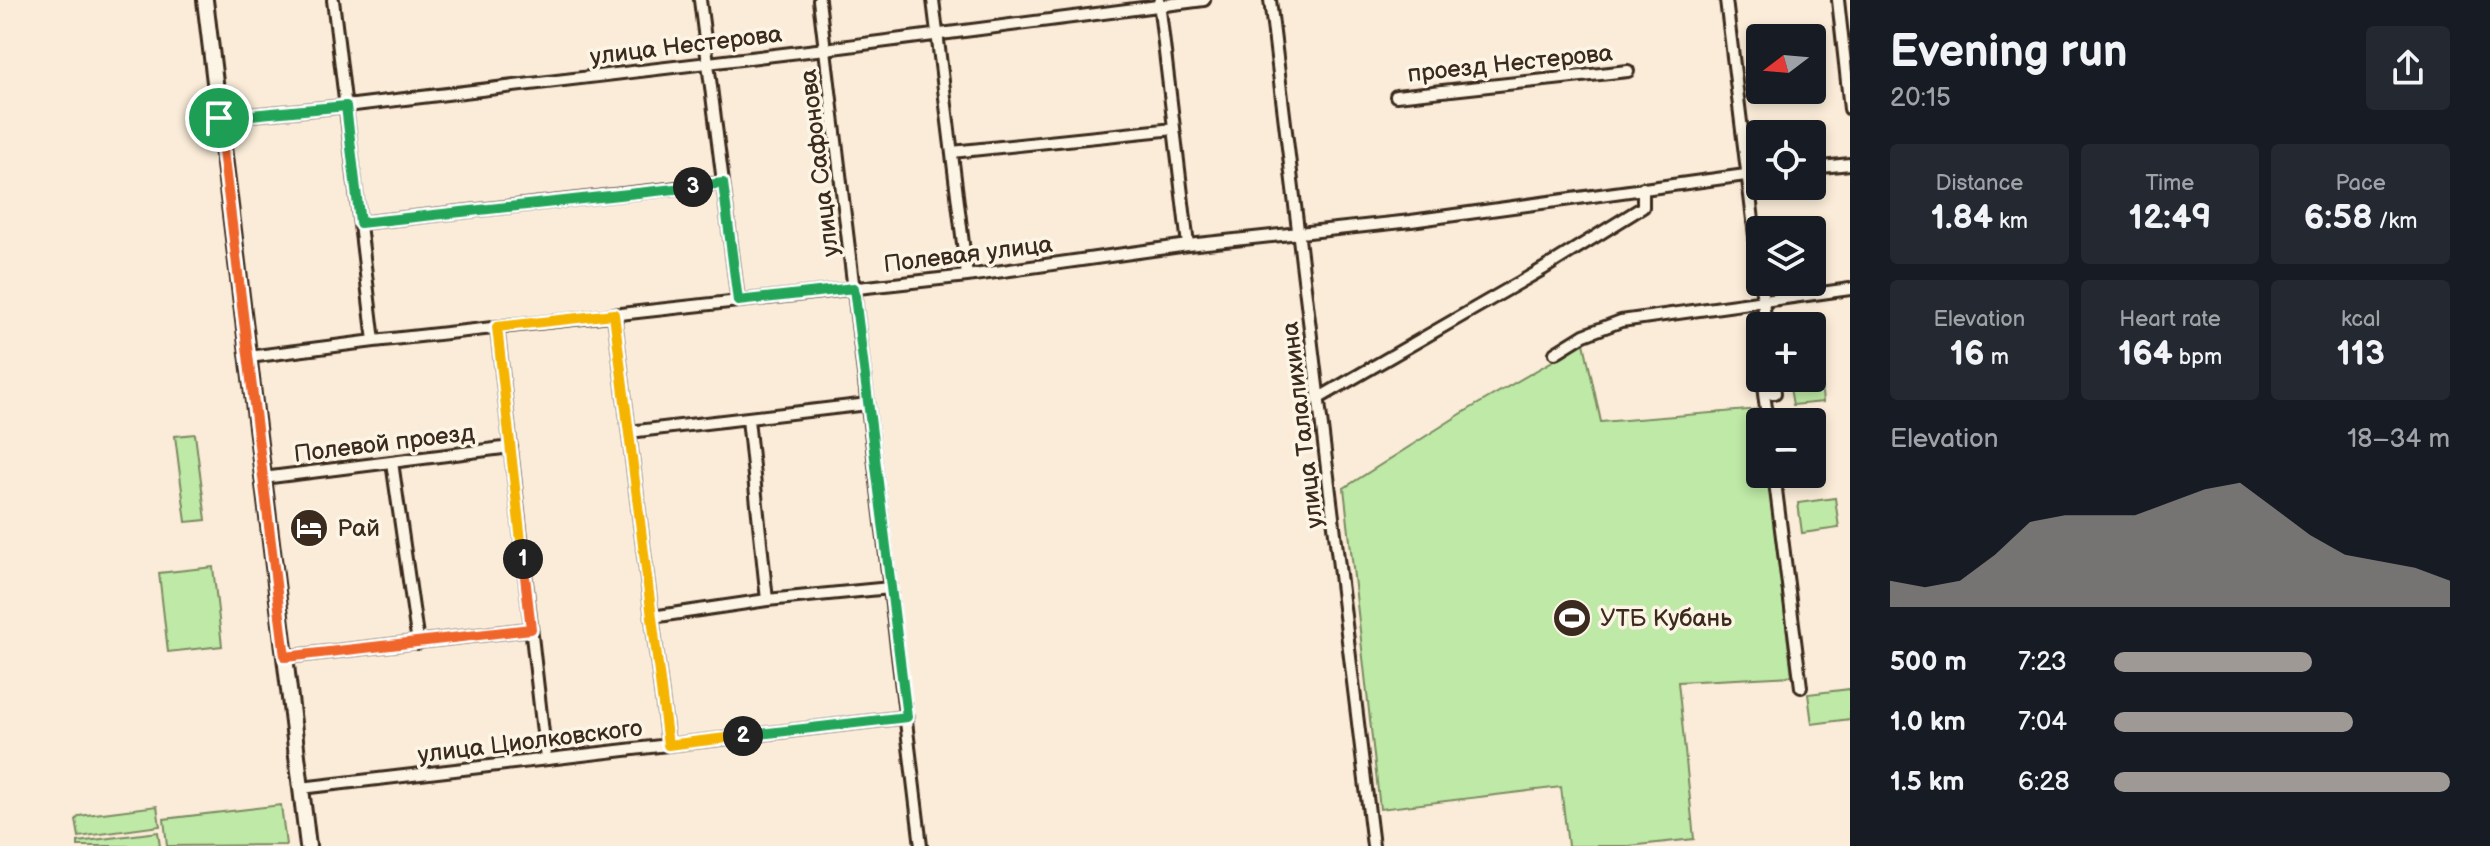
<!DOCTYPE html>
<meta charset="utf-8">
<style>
body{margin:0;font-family:"Balsamiq Sans",sans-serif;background:#242831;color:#f1f3f6;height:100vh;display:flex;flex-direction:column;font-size:30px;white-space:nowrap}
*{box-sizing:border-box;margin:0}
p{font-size:26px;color:#9ea1a6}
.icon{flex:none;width:44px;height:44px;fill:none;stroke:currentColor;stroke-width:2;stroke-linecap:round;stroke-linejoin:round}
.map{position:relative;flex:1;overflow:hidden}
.drawer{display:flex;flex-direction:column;background:#171b24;width:640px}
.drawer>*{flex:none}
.needle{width:52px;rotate:254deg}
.tools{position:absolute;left:1746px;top:24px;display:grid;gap:16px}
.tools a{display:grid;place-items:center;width:80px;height:80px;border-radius:8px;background:#171b24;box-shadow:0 4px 12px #0003;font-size:40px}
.pin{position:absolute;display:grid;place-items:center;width:68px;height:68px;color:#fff;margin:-34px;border:4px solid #fff;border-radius:50%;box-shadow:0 2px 8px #0007}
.km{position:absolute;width:40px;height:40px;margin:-20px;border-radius:50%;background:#222;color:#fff;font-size:22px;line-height:40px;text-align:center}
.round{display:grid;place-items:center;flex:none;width:84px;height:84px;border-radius:8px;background:#242831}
.head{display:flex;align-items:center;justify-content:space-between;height:136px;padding:0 40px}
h1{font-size:44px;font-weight:700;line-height:60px}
.figures{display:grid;grid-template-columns:repeat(3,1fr);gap:12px;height:136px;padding:8px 40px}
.figures div{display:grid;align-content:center;border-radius:8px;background:#242831;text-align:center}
.figures b{font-size:34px;font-weight:700}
.figures small{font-size:22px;font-weight:400}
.figures p{font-size:22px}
.chart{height:224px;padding:16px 40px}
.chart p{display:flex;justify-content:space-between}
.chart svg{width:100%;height:144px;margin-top:8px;fill:#9f9995;opacity:.7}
ul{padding:0 40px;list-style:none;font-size:26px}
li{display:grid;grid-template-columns:128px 96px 1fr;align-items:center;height:60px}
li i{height:20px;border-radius:10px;background:#9f9995}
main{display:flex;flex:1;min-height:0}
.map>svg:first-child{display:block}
.green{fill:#bee9a6;stroke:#7c8a62;stroke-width:2}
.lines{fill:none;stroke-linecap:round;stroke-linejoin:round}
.street-casing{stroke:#3b2a1e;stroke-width:16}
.secondary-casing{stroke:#3b2a1e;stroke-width:20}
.street{stroke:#fcf5e5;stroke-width:10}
.secondary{stroke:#fcf5e5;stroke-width:14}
.split-1-casing{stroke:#fff;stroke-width:16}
.split-2-casing{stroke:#fff;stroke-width:16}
.split-3-casing{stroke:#fff;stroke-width:16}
.split-4-casing{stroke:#fff;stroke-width:16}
.split-1{stroke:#f0652b;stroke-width:10}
.split-2{stroke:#f5b400;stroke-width:10}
.split-3{stroke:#22a559;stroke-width:10}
.split-4{stroke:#22a559;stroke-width:10}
.labels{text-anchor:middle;stroke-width:7;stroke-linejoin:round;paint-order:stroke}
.street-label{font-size:24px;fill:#3b2a1e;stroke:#fcf5e5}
.poi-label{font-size:24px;fill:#3b2a1e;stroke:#fcf5e5;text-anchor:start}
</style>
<main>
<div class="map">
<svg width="1850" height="846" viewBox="0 0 1850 846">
<rect width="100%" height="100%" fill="#faecd8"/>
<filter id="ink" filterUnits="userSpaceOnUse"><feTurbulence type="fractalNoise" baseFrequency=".0125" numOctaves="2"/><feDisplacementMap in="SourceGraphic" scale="16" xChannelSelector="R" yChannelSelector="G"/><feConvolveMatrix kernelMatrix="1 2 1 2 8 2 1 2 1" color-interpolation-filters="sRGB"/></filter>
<g filter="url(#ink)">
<!-- green -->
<path class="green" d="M1584,343L1601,422L1760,409V474H1768L1792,676L1678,682L1694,839L1629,846H1568L1561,787L1380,809L1344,488L1464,412Z
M1821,384L1823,402L1793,405L1790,388Z
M195,434L206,520L186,522L175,436Z
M1835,498L1839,528L1802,533L1798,503Z
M213,567L222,646L168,652L159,573Z
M1850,689V719L1812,724L1808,694Z
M281,805L286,845L167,846L164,819Z
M157,806L160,826L79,837L76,820L79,816Z
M158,832L160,846H78V842Z"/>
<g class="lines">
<!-- street casing -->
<g class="street-casing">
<path id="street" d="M333,0L374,341
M700,0L738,301
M819,0L921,846
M933,0L967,276
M1270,0L1373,846
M1726,0L1766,326
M1838,0L1850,109
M1159,2L1188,245
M1396,96L1628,71
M219,118L346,106L825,49L1204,0
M952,152L1174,129
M1812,168L1850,164
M360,223L723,183
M614,314L668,745
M497,327L546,759
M1555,353L1584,335L1621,321L1850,289
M249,357L374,341L967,276L1188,245L1411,221L1760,173
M1319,398L1543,269L1643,207V188
M748,419L767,600
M1768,422L1764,394L1775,393L1773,378
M629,432L868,404
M392,462L418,643
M1774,474L1801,687
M263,478L511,447
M652,617L767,600L890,588
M285,657L531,629
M301,788L907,717"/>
</g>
<!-- secondary casing -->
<g class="secondary-casing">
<path id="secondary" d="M205,0L308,846"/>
</g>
<!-- street -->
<use href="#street" class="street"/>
<!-- secondary -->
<use href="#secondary" class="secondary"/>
</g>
</g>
<g class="lines" filter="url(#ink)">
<!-- split-1 casing -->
<g class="split-1-casing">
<path id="split-1" d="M219,118L285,657L531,629L523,559"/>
</g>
<!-- split-2 casing -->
<g class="split-2-casing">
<path id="split-2" d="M523,559L497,327L614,314L668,745L743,736"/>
</g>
<!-- split-3 casing -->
<g class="split-3-casing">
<path id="split-3" d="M693,187L723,183L738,301L854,288L907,717L743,736"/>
</g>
<!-- split-4 casing -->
<g class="split-4-casing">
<path id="split-4" d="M219,118L346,106L360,223L693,187"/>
</g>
<!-- split-1 -->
<use href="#split-1" class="split-1"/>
<!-- split-2 -->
<use href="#split-2" class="split-2"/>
<!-- split-3 -->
<use href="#split-3" class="split-3"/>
<!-- split-4 -->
<use href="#split-4" class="split-4"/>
</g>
<!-- icons -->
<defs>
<g id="hotel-disc" transform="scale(2)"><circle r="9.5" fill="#3b2a1e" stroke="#fcf5e5"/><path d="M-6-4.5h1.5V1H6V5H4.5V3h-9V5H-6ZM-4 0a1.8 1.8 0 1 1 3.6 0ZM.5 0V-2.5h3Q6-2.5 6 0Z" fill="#fff"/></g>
<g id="stadium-disc" transform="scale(2)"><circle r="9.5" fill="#3b2a1e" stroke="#fcf5e5"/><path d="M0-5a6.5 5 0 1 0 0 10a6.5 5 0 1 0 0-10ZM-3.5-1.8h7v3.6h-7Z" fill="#fff"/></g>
</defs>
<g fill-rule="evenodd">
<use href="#hotel-disc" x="309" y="528"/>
<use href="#stadium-disc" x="1572" y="618"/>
</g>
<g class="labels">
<!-- street labels -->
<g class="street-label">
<text transform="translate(686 45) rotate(-7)" y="8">улица Нестерова</text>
<text transform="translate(1510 63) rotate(-6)" y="8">проезд Нестерова</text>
<text transform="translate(819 163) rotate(-97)" y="8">улица Сафонова</text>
<text transform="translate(968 254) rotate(-7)" y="8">Полевая улица</text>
<text transform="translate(1302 425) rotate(-97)" y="8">улица Талалихина</text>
<text transform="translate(384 443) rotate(-7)" y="8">Полевой проезд</text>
<text transform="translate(530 741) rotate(-7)" y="8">улица Циолковского</text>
</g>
<!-- poi labels -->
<g class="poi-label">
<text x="337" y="536">Рай</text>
<text x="1600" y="626">УТБ Кубань</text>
</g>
</g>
</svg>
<div class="tools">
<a><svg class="needle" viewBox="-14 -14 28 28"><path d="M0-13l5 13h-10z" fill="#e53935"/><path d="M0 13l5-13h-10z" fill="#9ea1a6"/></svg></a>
<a><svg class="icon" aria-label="locate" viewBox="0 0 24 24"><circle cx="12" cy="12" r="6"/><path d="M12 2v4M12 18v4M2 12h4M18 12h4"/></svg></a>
<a><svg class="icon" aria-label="layers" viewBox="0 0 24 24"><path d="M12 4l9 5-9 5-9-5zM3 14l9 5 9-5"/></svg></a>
<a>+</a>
<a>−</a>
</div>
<div class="pin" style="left:219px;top:118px;background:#1e9e55"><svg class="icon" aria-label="arrive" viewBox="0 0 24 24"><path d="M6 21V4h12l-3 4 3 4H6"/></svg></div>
<b class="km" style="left:523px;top:559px">1</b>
<b class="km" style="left:743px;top:736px">2</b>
<b class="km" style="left:693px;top:187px">3</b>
</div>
<section class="drawer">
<div class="head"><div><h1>Evening run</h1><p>20:15</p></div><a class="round"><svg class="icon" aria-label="share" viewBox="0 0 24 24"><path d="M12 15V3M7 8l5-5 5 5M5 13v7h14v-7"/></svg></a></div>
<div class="figures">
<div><p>Distance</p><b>1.84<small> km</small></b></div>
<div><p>Time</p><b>12:49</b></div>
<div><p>Pace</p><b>6:58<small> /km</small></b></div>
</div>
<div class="figures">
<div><p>Elevation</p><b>16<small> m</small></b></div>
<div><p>Heart rate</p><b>164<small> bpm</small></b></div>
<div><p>kcal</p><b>113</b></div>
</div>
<div class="chart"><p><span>Elevation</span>18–34 m</p>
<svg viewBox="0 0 160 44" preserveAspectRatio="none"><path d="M0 44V36L10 38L20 36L30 28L40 18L50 16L60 16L70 16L80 12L90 8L100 6L110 14L120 22L130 28L140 30L150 32L160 36V44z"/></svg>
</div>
<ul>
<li><b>500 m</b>7:23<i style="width:59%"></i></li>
<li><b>1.0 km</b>7:04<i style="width:71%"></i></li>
<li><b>1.5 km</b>6:28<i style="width:100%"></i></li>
</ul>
</section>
</main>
